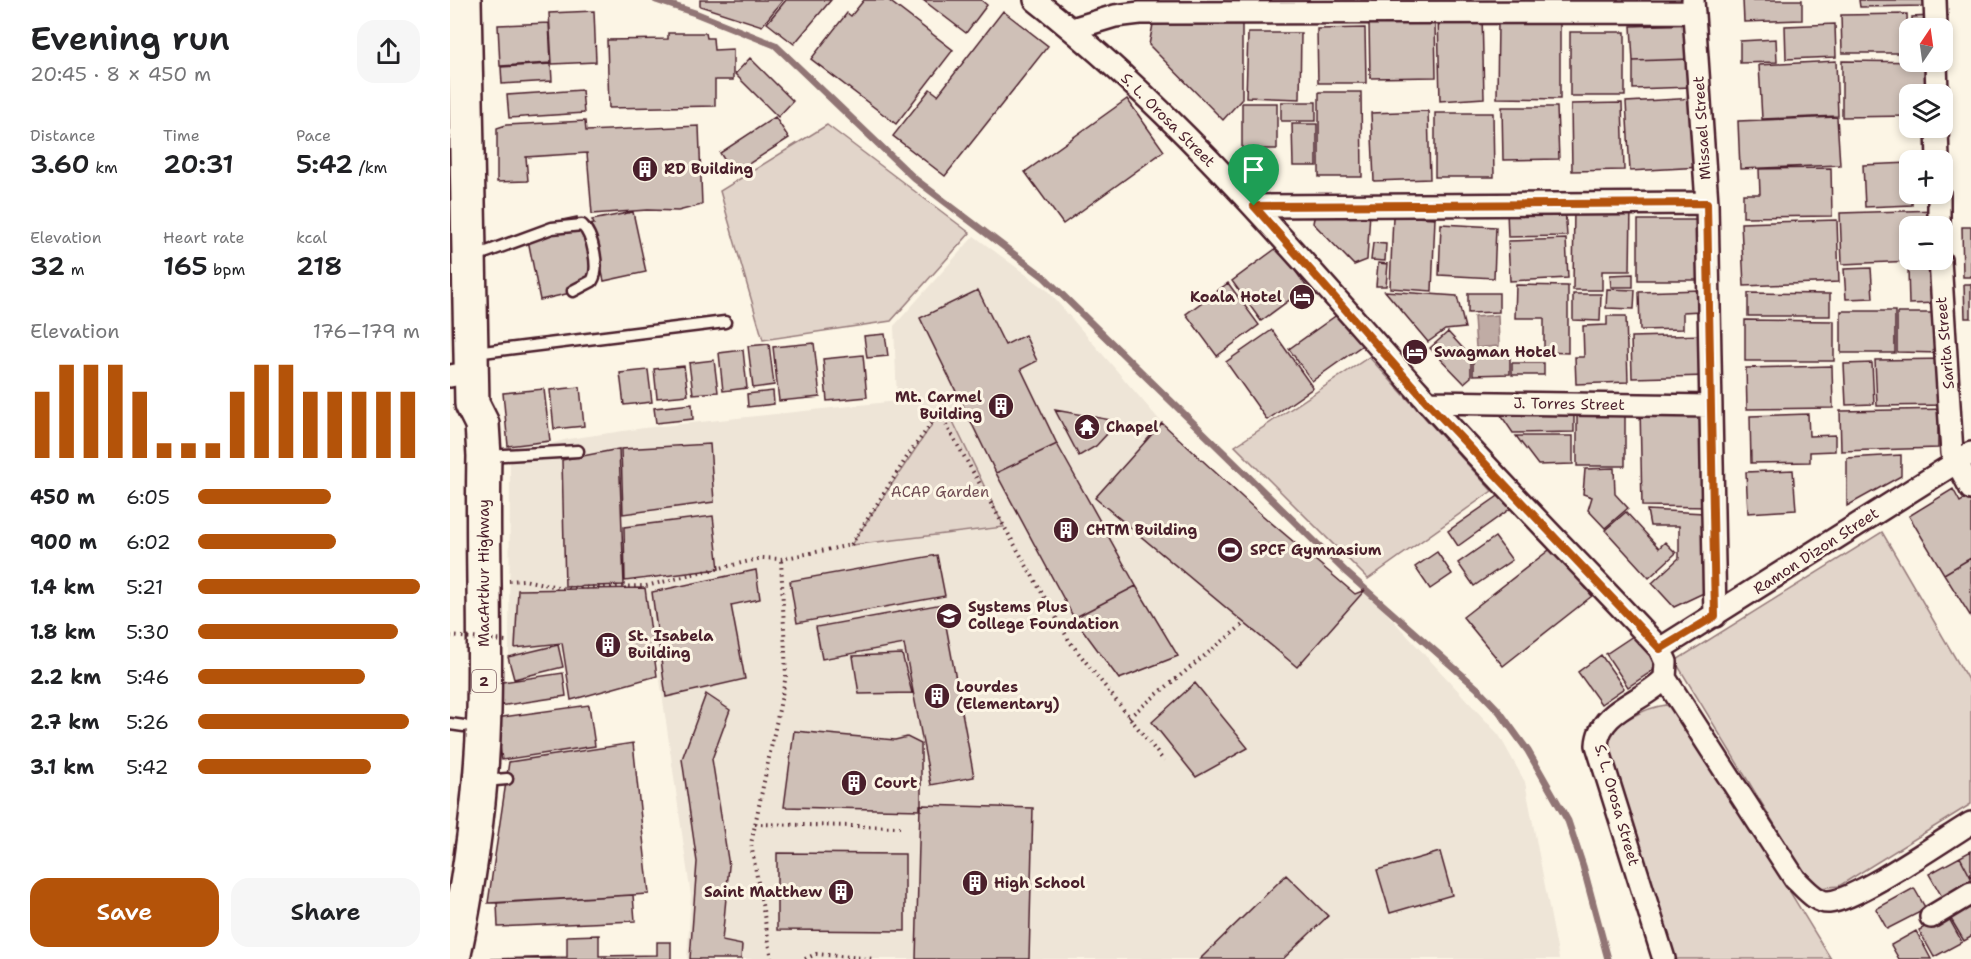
<!DOCTYPE html>
<meta charset="utf-8">
<style>
body{margin:0;font-family:"Shantell Sans",sans-serif;background:#f6f6f6;color:#202124;height:100vh;display:flex;flex-direction:column;font-size:22px;white-space:nowrap}
*{box-sizing:border-box;margin:0}
p{font-size:20px;color:#757577}
.icon{flex:none;width:33px;height:33px;fill:none;stroke:currentColor;stroke-width:2;stroke-linecap:round;stroke-linejoin:round}
.map{position:relative;flex:1;overflow:hidden}
.sheet{display:flex;flex-direction:column;background:#fff;width:450px}
.sheet>*{flex:none}
.needle{width:39px;rotate:13deg}
.fabs{position:absolute;left:1449px;top:18px;display:grid;gap:12px}
.fabs a{display:grid;place-items:center;width:54px;height:54px;border-radius:12px;background:#fff;box-shadow:0 3px 9px #0003;font-size:30px}
.pin{position:absolute;display:grid;place-items:center;width:51px;height:51px;color:#fff;margin:-62px -26px;border-radius:50% 50% 50% 0;rotate:-45deg;box-shadow:0 0 6px #0007}
.pin .icon{rotate:45deg}
.round{display:grid;place-items:center;flex:none;width:63px;height:63px;border-radius:18px;background:#f6f6f6}
.overview{display:flex;align-items:center;justify-content:space-between;height:102px;padding:0 30px}
h1{font-size:33px;font-weight:600;line-height:45px}
.figures{display:grid;grid-template-columns:repeat(3,1fr);gap:9px;height:102px;padding:6px 30px}
.figures div{display:grid;align-content:center}
.figures b{font-size:26px;font-weight:600}
.figures small{font-size:16px;font-weight:400}
.figures p{font-size:16px}
.chart{height:168px;padding:12px 30px}
.chart p{display:flex;justify-content:space-between}
.chart svg{width:100%;height:108px;margin-top:6px;stroke:#b45309;stroke-width:6}
.button{display:flex;gap:12px;margin-top:auto;padding:12px 30px}
.button a{flex:1;height:69px;border-radius:18px;background:#b45309;color:#fff;font-size:24px;font-weight:600;line-height:69px;text-align:center}
.button a+a{background:#f6f6f6;color:#202124}
ul{padding:0 30px;list-style:none;font-size:20px}
li{display:grid;grid-template-columns:96px 72px 1fr;align-items:center;height:45px}
li i{height:15px;border-radius:8px;background:#b45309}
main{display:flex;flex:1;min-height:0}
.map>svg:first-child{display:block}
.built{fill:#eee5d7}
.green{fill:#e2d5ca;stroke:#967a7a;stroke-width:1.5}
.water{fill:#c0aca5;stroke:#917474;stroke-width:1.5}
.lines{fill:none;stroke-linecap:round;stroke-linejoin:round}
.stream{stroke:#917474;stroke-width:7}
.building{fill:#cfc0b7;stroke:#4a1f2b;stroke-width:1.5}
.service-casing{stroke:#4a1f2b;stroke-width:15}
.minor-casing{stroke:#4a1f2b;stroke-width:26}
.trunk-casing{stroke:#4a1f2b;stroke-width:38}
.path{stroke:#4a1f2b;stroke-width:4;stroke-dasharray:1.5 4.5;stroke-linecap:butt}
.service{stroke:#fcf5e5;stroke-width:10}
.minor{stroke:#fcf5e5;stroke-width:21}
.trunk{stroke:#fcf5e5;stroke-width:33}
.path-bridge{stroke:#4a1f2b;stroke-width:4;stroke-dasharray:1.5 4.5;stroke-linecap:butt}
.route-casing{stroke:#fff;stroke-width:12}
.route{stroke:#b45309;stroke-width:8}
.labels{text-anchor:middle;stroke-width:6;stroke-linejoin:round;paint-order:stroke}
.shield{fill:#fcf5e5;stroke:#7f5f63;stroke-width:1.5}
.shield-label{font-size:14px;font-weight:bold;fill:#4a1f2b}
.street-label{font-size:15px;fill:#4a1f2b;stroke:#fcf5e5}
.poi-label{font-size:15px;font-weight:bold;fill:#4a1f2b;stroke:#fcf5e5;text-anchor:start}
.park-label{font-size:15px;fill:#704c53;stroke:#fcf5e5}
</style>
<main>
<section class="sheet">
<div class="overview"><div><h1>Evening run</h1><p>20:45 · 8 × 450 m</p></div><a class="round"><svg class="icon" aria-label="share" viewBox="0 0 24 24"><path d="M12 15V3M7 8l5-5 5 5M5 13v7h14v-7"/></svg></a></div>
<div class="figures">
<div><p>Distance</p><b>3.60<small> km</small></b></div>
<div><p>Time</p><b>20:31</b></div>
<div><p>Pace</p><b>5:42<small> /km</small></b></div>
</div>
<div class="figures">
<div><p>Elevation</p><b>32<small> m</small></b></div>
<div><p>Heart rate</p><b>165<small> bpm</small></b></div>
<div><p>kcal</p><b>218</b></div>
</div>
<div class="chart"><p><span>Elevation</span>176–179 m</p>
<svg viewBox="0 0 160 44" preserveAspectRatio="none"><path d="M5 44V17M15 44V6M25 44V6M35 44V6M45 44V17M55 44V38M65 44V38M75 44V38M85 44V17M95 44V6M105 44V6M115 44V17M125 44V17M135 44V17M145 44V17M155 44V17"/></svg>
</div>
<ul>
<li><b>450 m</b>6:05<i style="width:60%"></i></li>
<li><b>900 m</b>6:02<i style="width:62%"></i></li>
<li><b>1.4 km</b>5:21<i style="width:100%"></i></li>
<li><b>1.8 km</b>5:30<i style="width:90%"></i></li>
<li><b>2.2 km</b>5:46<i style="width:75%"></i></li>
<li><b>2.7 km</b>5:26<i style="width:95%"></i></li>
<li><b>3.1 km</b>5:42<i style="width:78%"></i></li>
</ul>
<div class="button"><a>Save</a><a>Share</a></div>
</section>
<div class="map">
<svg width="1521" height="959" viewBox="0 0 1521 959">
<rect width="100%" height="100%" fill="#fcf5e5"/>
<filter id="ink" filterUnits="userSpaceOnUse"><feTurbulence type="fractalNoise" baseFrequency=".0167" numOctaves="2"/><feDisplacementMap in="SourceGraphic" scale="12" xChannelSelector="R" yChannelSelector="G"/><feConvolveMatrix kernelMatrix="1 2 1 2 8 2 1 2 1" color-interpolation-filters="sRGB"/></filter>
<g filter="url(#ink)">
<!-- built -->
<path class="built" d="M524,236L597,290L712,423L805,509L905,594L915,590L1049,735L1075,782L1109,959H237L241,896L204,638L59,660L60,455L118,439L194,428L447,401L444,326Z"/>
<!-- green -->
<path class="green" d="M377,125L520,233L441,321L313,340L270,191Z
M919,357L1042,491L918,579L785,446Z
M495,405L554,527L401,545Z
M1432,532L1521,685V804L1389,886L1369,888L1359,881L1353,871L1225,661Z
M1216,705L1230,712L1381,959H1223L1156,742C1162,723 1198,707 1216,705Z"/>
<!-- water -->
<path class="water" d="M1048,315L1049,346L1026,348L1024,317Z"/>
<g class="lines">
<!-- stream -->
<path class="stream" d="M206,0L245,13L325,45L465,179L594,277L897,573L1028,689L1049,711L1078,751L1118,821L1133,866L1158,959"/>
</g>
<!-- building -->
<path class="building" d="M250,0H333L312,26L250,6Z
M336,0H381L344,44L317,23Z
M414,0H438L503,50L446,124L361,59L397,13L401,16Z
M473,0H531L537,5L516,33Z
M1293,0H1352V20L1294,22Z
M1409,0H1476V6L1410,7Z
M144,11L146,62L102,64L99,13Z
M553,11L598,46L495,176L443,136L480,89L488,95Z
M1032,14L1034,98L990,101L988,15Z
M1457,14L1458,53H1392L1391,15Z
M1481,16V28H1462V17Z
M792,18V99L773,120L699,45L704,19Z
M985,21L986,77L920,78L919,22Z
M1048,22L1110,23V99L1047,98Z
M99,23L101,63L50,66L48,25Z
M1240,24L1241,59L1183,61L1181,26Z
M1385,24L1386,57L1336,59L1335,26Z
M915,28L916,83H868L867,29Z
M1120,32H1175V96H1120Z
M218,33H256L257,38H263L264,50L283,49V80H265V106L159,108L157,40L218,39Z
M798,33H851L850,99L796,97Z
M1326,39L1327,62L1290,63V41Z
M300,58L343,101L328,117L285,74Z
M1241,59L1242,87L1183,89V61Z
M1386,61L1388,116L1312,119L1309,65Z
M1392,61L1485,62L1486,86H1466L1467,94H1460V116L1392,117Z
M101,64L102,81L52,84L51,67Z
M132,90L134,113L59,118L57,95Z
M869,92H911L912,177H869Z
M1246,98L1251,167L1180,171L1176,102Z
M677,99L714,151L613,224L575,172Z
M831,102H866V121H831Z
M792,103H827V149H792Z
M1172,103L1174,170L1122,171L1121,104Z
M1052,107H1107L1109,159L1053,160Z
M978,111L980,179L924,181L921,113Z
M985,113H1043L1044,177H985Z
M325,117L339,138L283,174L270,153Z
M1387,117L1390,165L1290,169L1288,121Z
M135,121L136,131L249,126L252,205L228,211L197,210L142,214L137,153L76,157L78,181L47,182V128L56,125Z
M842,124H867V166H843Z
M1460,163V194H1462V205L1415,207L1413,165Z
M1381,168L1382,216L1293,217V194H1310L1309,169Z
M1124,205L1181,206L1180,271H1152V290H1123Z
M866,208L920,212L917,260L904,265L863,223Z
M1115,208L1117,236L1058,237L1057,210Z
M1487,210L1488,226H1460V260H1488L1392,264L1390,213Z
M183,212L196,272L154,281L152,272L140,275L142,288L90,300L77,235L114,227L112,220L127,217L129,227L144,224L142,220Z
M943,216L985,218L982,291L940,288Z
M1188,220H1256V280H1188Z
M1387,220L1389,282L1294,286L1291,223Z
M991,224L1046,227L1044,278L989,275Z
M1512,227H1521V277H1513Z
M1116,239L1118,278L1060,281L1058,241Z
M923,243L936,244L935,261L921,260Z
M828,247L857,287L811,321L782,281Z
M928,263L938,264L936,286H926Z
M1487,267L1488,303L1459,304L1458,268Z
M1421,268L1423,298L1396,299L1394,269Z
M1183,274V287H1161L1160,275Z
M778,283L809,325L767,356L736,314Z
M1514,284H1521V318H1515Z
M1066,285L1118,286V353L1094,352V318H1065Z
M1157,289L1185,290L1184,309L1156,308Z
M528,290L555,345L575,335L587,361L571,369L607,444L546,473L470,318Z
M1250,290L1251,311L1233,312V329L1190,330L1189,292Z
M935,291L1007,296L1015,328L995,330L978,342Z
M1018,293H1049V312L1018,313Z
M1298,293L1380,294V316H1298Z
M1123,294H1151L1150,321L1123,320Z
M1391,311H1445V353H1391Z
M891,312L914,344L862,381L839,349Z
M1447,313H1490V353L1447,352Z
M1157,316H1176L1178,382L1126,384L1125,357H1134L1133,326L1157,325Z
M1295,320L1384,321V361H1295Z
M822,330L863,388L817,420L776,362Z
M998,332L1021,357V377L1014,383L980,348Z
M435,334L438,356L417,358L414,336Z
M1256,335L1257,376L1182,378L1181,337Z
M364,343L370,397L329,401L323,347Z
M319,344L324,385L303,388L298,346Z
M293,350L297,388L273,391L269,353Z
M1060,351V374L1023,375V352Z
M413,355L417,397L377,401L373,359Z
M1496,359L1498,405L1427,406L1425,360Z
M264,360L268,392L243,394L239,363Z
M1062,363H1094V375H1062Z
M1422,363L1424,404L1396,405L1394,364Z
M234,366L238,395L207,398L204,369Z
M1382,366L1383,408L1297,409L1296,368Z
M198,370L202,402L174,405L170,373Z
M130,387L134,426L104,429L100,390Z
M94,389L100,441L58,446L53,393Z
M323,391L324,404L298,407L297,394Z
M242,404L243,419L206,423L204,408Z
M1127,407H1175V466H1127Z
M1257,407L1260,507L1192,506L1190,408Z
M1046,408L1124,409V432L1063,433Z
M1499,409L1500,427H1488V448L1391,451L1390,411Z
M605,410L661,420L657,434L646,446L629,456Z
M1358,414L1359,436L1385,435V451L1360,452V462L1301,463L1300,416Z
M712,423L805,509L905,594L915,590L847,667L645,498Z
M1066,436H1123V464L1088,465Z
M260,444L264,502L173,514L171,449Z
M607,444L686,586L624,618L546,473Z
M169,449L174,585L115,587L112,460Z
M1451,455V476L1397,506V458Z
M1164,468L1165,494L1178,508L1155,528L1138,510L1142,497L1133,494L1135,469Z
M1343,470L1346,510L1298,513L1296,472Z
M1503,489L1510,502L1521,495V558L1494,574L1459,516Z
M1054,492L1064,506L1008,546L998,531Z
M1197,510L1254,513L1260,590L1224,607L1202,583L1229,558V526H1200Z
M1176,512L1209,548L1215,542L1226,553L1199,578L1155,530Z
M263,516L269,569L175,581L174,527Z
M1045,537L1062,560L1024,586L1008,563Z
M1103,547L1142,596L1053,666L1013,617Z
M987,552L1002,574L980,589L965,567Z
M487,555L495,596L347,623L340,581Z
M1521,558V617L1494,574Z
M306,570L310,599L281,605L295,679L216,697L202,592Z
M686,586L728,656L669,679L624,618Z
M195,588L207,676L121,700L112,643L65,648L68,590Z
M492,604L524,777L481,785L454,644L372,659L366,627Z
M1186,634L1208,667L1178,687L1156,654Z
M108,645L113,667L64,679L58,657Z
M452,654L462,693L409,694L403,656Z
M1151,655L1174,688L1151,704L1128,672Z
M113,673L116,696L49,706L46,683Z
M745,683L798,748L746,777L702,722Z
M256,694L280,710L262,759L279,866L272,941L292,945L291,959H240L247,862L232,759Z
M139,705L145,746L52,760L46,718Z
M344,731L445,740L457,737L471,744V810L334,807Z
M183,743L199,894L38,903L59,762Z
M470,805L583,808L579,959H466Z
M1521,851V878L1510,857Z
M990,852L1002,895L940,913L927,870Z
M327,853L455,854V931L327,930Z
M1510,857L1521,878V888L1495,902L1479,874Z
M836,875L878,916L833,959H750Z
M1464,888L1476,909L1437,929L1426,909Z
M183,895L185,921L48,927L47,903Z
M1521,901V937L1514,941L1498,914Z
M1497,915L1512,942L1484,957L1469,930Z
M1466,931L1481,959H1449L1441,945Z
M149,935V956L207,955V942H221V959H41L117,957V936Z"/>
<g class="lines">
<!-- service casing -->
<g class="service-casing">
<path id="service" d="M23,257L102,228L132,225C143,235 150,269 142,281L123,291
M25,353L275,322
M37,456L128,451
M0,724L14,726
M34,781L57,779"/>
</g>
<!-- minor casing -->
<g class="minor-casing">
<path id="minor" d="M585,0C729,113 847,255 968,391C1046,479 1130,563 1210,649L1216,662L1215,678C1194,702 1149,709 1147,745L1214,959
M1243,0L1257,203L1265,616
M1485,0L1486,28
M622,29L665,16L690,13L1244,12
M1486,62L1487,94
M1487,128L1488,160
M1489,194V226
M804,206L1257,203
M1490,260L1502,453L1521,489
M0,376L22,372
M977,402L1260,406
M1210,649L1521,453
M1215,678L1345,879C1354,887 1366,903 1379,902C1407,900 1493,840 1521,823
M1481,917L1521,893"/>
</g>
<!-- trunk casing -->
<g class="trunk-casing">
<path id="trunk" d="M3,959C20,878 32,794 34,711C36,626 32,541 34,456L32,424L22,404L14,0"/>
</g>
<!-- path -->
<path class="path" d="M490,414L620,642L714,761
M59,581L74,580L113,588L196,586L312,558L331,559L401,545L459,454L495,405
M679,717L795,623
M305,824L450,827
M322,959L301,844L336,676L331,559
M355,959L366,954L425,959"/>
<!-- service -->
<use href="#service" class="service"/>
<!-- minor -->
<use href="#minor" class="minor"/>
<!-- trunk -->
<use href="#trunk" class="trunk"/>
<!-- path-bridge -->
<path class="path-bridge" d="M0,636L56,641"/>
</g>
</g>
<g class="lines" filter="url(#ink)">
<!-- route casing -->
<g class="route-casing">
<path id="route" d="M1257,203L1265,616L1210,649L977,402L804,206Z"/>
</g>
<!-- route -->
<use href="#route" class="route"/>
</g>
<!-- icons -->
<defs>
<g id="building-disc" transform="scale(1.35)"><circle r="9.5" fill="#4a1f2b" stroke="#fcf5e5"/><path d="M-4-6H4V6H1V3H-1V6H-4ZM-2.5-4.3h1.7v1.8h-1.7ZM.8-4.3h1.7v1.8H.8ZM-2.5-1h1.7V.8h-1.7ZM.8-1h1.7V.8H.8Z" fill="#fff"/></g>
<g id="hotel-disc" transform="scale(1.35)"><circle r="9.5" fill="#4a1f2b" stroke="#fcf5e5"/><path d="M-6-4.5h1.5V1H6V5H4.5V3h-9V5H-6ZM-4 0a1.8 1.8 0 1 1 3.6 0ZM.5 0V-2.5h3Q6-2.5 6 0Z" fill="#fff"/></g>
<g id="temple-disc" transform="scale(1.35)"><circle r="9.5" fill="#4a1f2b" stroke="#fcf5e5"/><path d="M0-6L5-2H3V0L6.5 2.5H4V6H1.5V3h-3V6H-4V2.5H-6.5L-3 0V-2H-5Z" fill="#fff"/></g>
<g id="stadium-disc" transform="scale(1.35)"><circle r="9.5" fill="#4a1f2b" stroke="#fcf5e5"/><path d="M0-5a6.5 5 0 1 0 0 10a6.5 5 0 1 0 0-10ZM-3.5-1.8h7v3.6h-7Z" fill="#fff"/></g>
<g id="university-disc" transform="scale(1.35)"><circle r="9.5" fill="#4a1f2b" stroke="#fcf5e5"/><path d="M0-5L7-2L0 1L-7-2ZM-4 1L0 2.5L4 1V4Q0 6-4 4Z" fill="#fff"/></g>
</defs>
<g fill-rule="evenodd">
<use href="#building-disc" x="195" y="169"/>
<use href="#hotel-disc" x="852" y="297"/>
<use href="#hotel-disc" x="965" y="352"/>
<use href="#building-disc" x="551" y="406"/>
<use href="#temple-disc" x="637" y="427"/>
<use href="#building-disc" x="616" y="530"/>
<use href="#stadium-disc" x="780" y="550"/>
<use href="#university-disc" x="499" y="616"/>
<use href="#building-disc" x="158" y="645"/>
<use href="#building-disc" x="487" y="696"/>
<use href="#building-disc" x="404" y="783"/>
<use href="#building-disc" x="525" y="883"/>
<use href="#building-disc" x="391" y="892"/>
</g>
<g class="labels">
<!-- shield labels -->
<rect class="shield" x="22" y="670" width="24" height="22" rx="4.5"/>
<g class="shield-label">
<text x="34" y="686">2</text>
</g>
<!-- street labels -->
<g class="street-label">
<text transform="translate(718 120) rotate(45)" y="5">S. L. Orosa Street</text>
<text transform="translate(1252 128) rotate(-94)" y="5">Missael Street</text>
<text transform="translate(1495 343) rotate(-95)" y="5">Sarita Street</text>
<text transform="translate(1119 404) rotate(1)" y="5">J. Torres Street</text>
<text transform="translate(1366 551) rotate(-33)" y="5">Ramon Dizon Street</text>
<text transform="translate(34 573) rotate(-90)" y="5">MacArthur Highway</text>
<text transform="translate(1167 805) rotate(74)" y="5">S. L. Orosa Street</text>
</g>
<!-- poi labels -->
<g class="poi-label">
<text x="214" y="174">RD Building</text>
<text x="832" y="302" text-anchor="end">Koala Hotel</text>
<text x="984" y="357">Swagman Hotel</text>
<text x="532" y="402" text-anchor="end">Mt. Carmel<tspan x="532" dy="17">Building</tspan></text>
<text x="656" y="432">Chapel</text>
<text x="636" y="535">CHTM Building</text>
<text x="800" y="555">SPCF Gymnasium</text>
<text x="518" y="612">Systems Plus<tspan x="518" dy="17">College Foundation</tspan></text>
<text x="178" y="641">St. Isabela<tspan x="178" dy="17">Building</tspan></text>
<text x="506" y="692">Lourdes<tspan x="506" dy="17">(Elementary)</tspan></text>
<text x="424" y="788">Court</text>
<text x="544" y="888">High School</text>
<text x="372" y="897" text-anchor="end">Saint Matthew</text>
</g>
<!-- park labels -->
<g class="park-label">
<text x="490" y="497">ACAP Garden</text>
</g>
</g>
</svg>
<div class="fabs">
<a><svg class="needle" viewBox="-14 -14 28 28"><path d="M0-13l5 13h-10z" fill="#e53935"/><path d="M0 13l5-13h-10z" fill="#757577"/></svg></a>
<a><svg class="icon" aria-label="layers" viewBox="0 0 24 24"><path d="M12 4l9 5-9 5-9-5zM3 14l9 5 9-5"/></svg></a>
<a>+</a>
<a>−</a>
</div>
<div class="pin" style="left:804px;top:206px;background:#1e9e55"><svg class="icon" aria-label="arrive" viewBox="0 0 24 24"><path d="M6 21V4h12l-3 4 3 4H6"/></svg></div>
</div>
</main>
